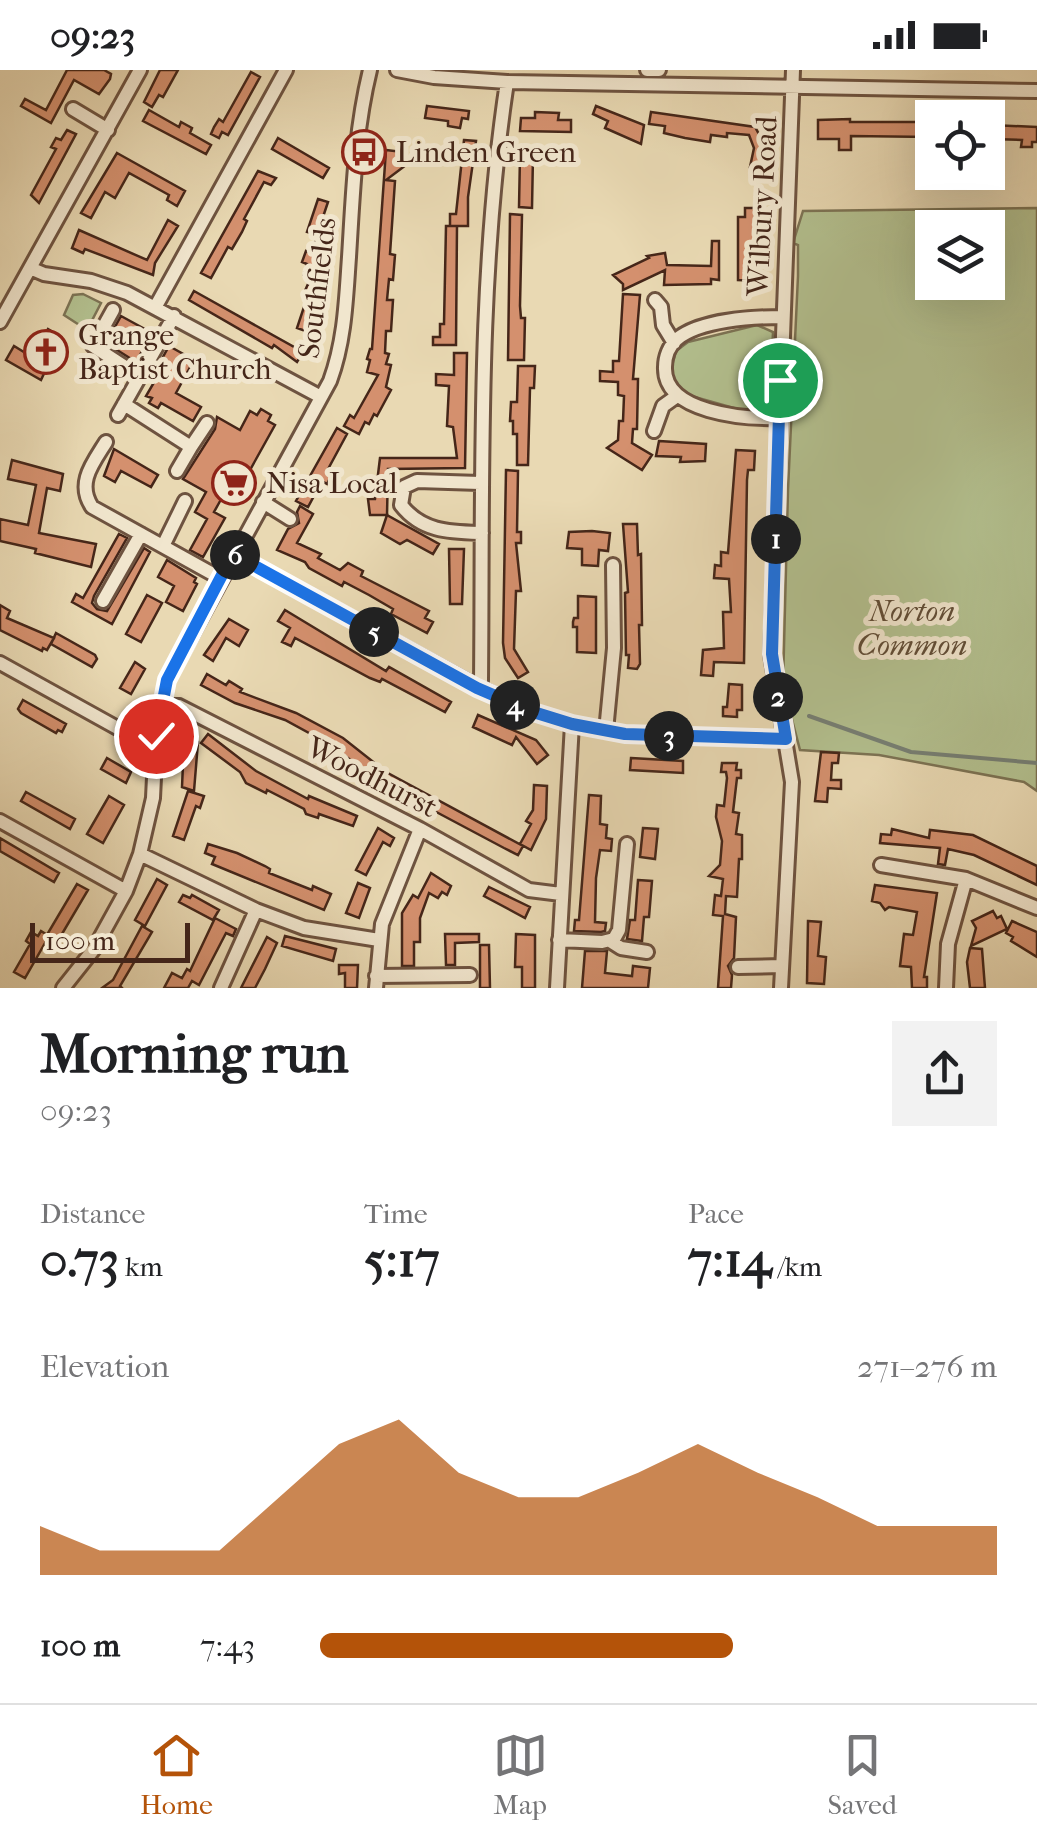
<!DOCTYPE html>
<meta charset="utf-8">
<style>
body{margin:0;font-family:"IM FELL French Canon",serif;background:#f2f2f2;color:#202124;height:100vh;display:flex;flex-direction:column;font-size:38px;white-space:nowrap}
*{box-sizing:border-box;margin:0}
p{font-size:32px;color:#757577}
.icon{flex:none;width:55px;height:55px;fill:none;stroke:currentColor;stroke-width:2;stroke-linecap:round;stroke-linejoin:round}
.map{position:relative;height:918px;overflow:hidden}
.side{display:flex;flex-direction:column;background:#fff;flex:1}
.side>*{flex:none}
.fabs{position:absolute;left:915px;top:30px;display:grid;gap:20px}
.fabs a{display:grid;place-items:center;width:90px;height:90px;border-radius:0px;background:#fff;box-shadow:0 10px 40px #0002;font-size:50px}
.scale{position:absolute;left:30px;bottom:25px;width:160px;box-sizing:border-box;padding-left:10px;border:5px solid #452619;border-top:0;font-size:28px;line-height:35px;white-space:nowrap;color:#452619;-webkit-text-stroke:8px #f1e6ce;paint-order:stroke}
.pin{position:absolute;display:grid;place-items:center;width:85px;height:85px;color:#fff;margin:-42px;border:5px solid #fff;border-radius:50%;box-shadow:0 2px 10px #0007}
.km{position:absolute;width:50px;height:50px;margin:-25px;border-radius:50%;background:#222;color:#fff;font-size:28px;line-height:50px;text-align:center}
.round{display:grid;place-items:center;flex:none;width:105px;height:105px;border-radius:0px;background:#f2f2f2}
.head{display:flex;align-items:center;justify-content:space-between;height:170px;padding:0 40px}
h1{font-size:55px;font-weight:700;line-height:75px}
.figures{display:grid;grid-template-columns:repeat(3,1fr);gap:15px;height:170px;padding:10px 40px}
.figures div{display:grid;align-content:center}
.figures b{font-size:50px;font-weight:700}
.figures small{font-size:28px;font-weight:400}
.figures p{font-size:28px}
.chart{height:280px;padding:20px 40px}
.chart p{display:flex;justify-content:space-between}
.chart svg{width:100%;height:180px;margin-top:10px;fill:#b45309;opacity:.7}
ul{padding:0 40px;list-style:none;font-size:32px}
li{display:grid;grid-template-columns:160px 120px 1fr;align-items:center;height:75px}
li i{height:25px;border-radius:12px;background:#b45309}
.status{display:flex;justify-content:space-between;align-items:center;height:70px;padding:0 50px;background:#fff;direction:ltr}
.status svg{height:28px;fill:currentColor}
.tab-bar{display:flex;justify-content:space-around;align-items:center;height:140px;border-top:2px solid #e0e0e0;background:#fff;font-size:28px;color:#757577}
.tab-bar a{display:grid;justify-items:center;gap:5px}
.tab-bar .current{color:#b45309}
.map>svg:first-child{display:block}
.green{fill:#b3c08f;stroke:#7c7354;stroke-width:2.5;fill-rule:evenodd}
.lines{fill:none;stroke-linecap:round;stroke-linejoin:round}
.stream{stroke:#767f74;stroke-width:4}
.building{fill:#d4906e;stroke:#452619;stroke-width:2.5}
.minor-casing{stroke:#6e5340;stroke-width:18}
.minor{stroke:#f1e6ce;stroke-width:12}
.route-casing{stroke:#fff;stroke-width:20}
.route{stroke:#1a73e8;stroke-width:12}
.labels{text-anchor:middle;stroke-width:10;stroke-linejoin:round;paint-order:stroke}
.poi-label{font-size:30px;fill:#452619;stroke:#f1e6ce;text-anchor:start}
.street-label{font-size:30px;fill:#452619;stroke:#f1e6ce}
.park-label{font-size:30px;font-style:italic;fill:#604c36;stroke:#f1e6ce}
</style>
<div class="status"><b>09:23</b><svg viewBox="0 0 49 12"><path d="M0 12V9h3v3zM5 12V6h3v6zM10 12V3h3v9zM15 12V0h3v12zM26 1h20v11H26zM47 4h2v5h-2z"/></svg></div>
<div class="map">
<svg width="1037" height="918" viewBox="0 0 1037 918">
<rect width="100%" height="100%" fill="#e9d9b3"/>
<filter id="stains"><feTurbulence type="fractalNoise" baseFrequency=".002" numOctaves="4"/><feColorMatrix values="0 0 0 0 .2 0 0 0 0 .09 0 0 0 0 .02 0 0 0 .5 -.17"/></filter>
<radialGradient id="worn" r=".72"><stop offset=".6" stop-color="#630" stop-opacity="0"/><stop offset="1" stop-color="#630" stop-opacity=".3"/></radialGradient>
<!-- green -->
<path class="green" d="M1037,138V721L1024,712L879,685L800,680L783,615L788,420L798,206V175L793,173L803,141ZM932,158H988V212H932Z
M83,224L101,233L87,260L64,245L73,225Z
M757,255L773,262L770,332L748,342L684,324L674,314L671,300L676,281L688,272Z"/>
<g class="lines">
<!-- stream -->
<path class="stream" d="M809,646L911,682L1037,693"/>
</g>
<!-- building -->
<path class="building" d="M67,0H104L111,4L110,9L99,24L74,10L51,53L21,36L25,29L46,40Z
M160,0H178L163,27L159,25L152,37L144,32Z
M251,2L260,7L228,65L222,62L219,68L211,64L214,57L219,49L223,52Z
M427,36L469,41L468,49L462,48L460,58L448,56V51L425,48Z
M596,36L644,55L641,74L605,58L608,51L593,44Z
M149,40L179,57L181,52L192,58L190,63L211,75L206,84L143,51Z
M535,42L559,43L558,50H571V62L520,61L521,48H535Z
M651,42L755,57L766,77L760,80L759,97H750L754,78L749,65L727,63V67L711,65L710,72L685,68L664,63L665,56L649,54Z
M850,49V52H916L932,56V67L851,66V80H839V69H818V50Z
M991,55L1037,57V72H1032V77H1021L1022,70L991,69Z
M67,60L76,64L39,133L31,125L56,79L51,77L56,68L61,70Z
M278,68L329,98L323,108L272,79Z
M464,70L476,71L468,127V156H450V144H456Z
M386,80L403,82L402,92L406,95L386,110L395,111L390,184L395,185L393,210L389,209L387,230H393L391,261H386L385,283L389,284L386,294L391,295L386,317L391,320L377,346L374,344L369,354L365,352L359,364L344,356L350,345L354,348L378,305L367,302L370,290L367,289L370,279H372Z
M117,83L185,121L177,136L167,130L169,125L129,103L115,128L105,122L91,148L81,143Z
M520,86H533L532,138L519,137Z
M258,101L276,108L271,115L264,112L244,149L247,151L242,162L232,179L228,177L211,208L201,203Z
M318,129L328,132L317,165L307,162Z
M745,138H755L754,190H761L760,211L738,210V147H745Z
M510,144L522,145L520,236L521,248H525L524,290H508Z
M168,150L178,156L155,193L153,205L85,179L83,183L72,178L79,160L147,190Z
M446,156H457L456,275H433V267H440V254H444Z
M712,171H719V210L711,209V214L664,215L665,200L623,220V214L613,205L649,188L647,186L665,183L667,195L711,196Z
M315,172L325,175L314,208L304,205L307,194L302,192L306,181L311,183Z
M308,214L322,218L308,262L297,258L308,225L304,223Z
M194,221L303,282L297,292L274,275L272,278L189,230Z
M623,224L640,225L633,309H638L637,359H633L632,373L652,385L642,400L607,378L618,370L619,351H623L624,326L618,325V312L600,311V301L613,302V291H619Z
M121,246L152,263L136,292L106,273Z
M48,259L61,267L41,310L6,290L14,276L32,287Z
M169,276L194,290L176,323L201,337L193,351L161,333L158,338L149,333L152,328L146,326L156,309L152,307Z
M454,283H467L465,398L388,399L387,445L439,474L433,484L407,470L400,474L381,463L387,445H370L368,429H375L380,388H457L453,357L447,356L449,316L436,315V304L454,305Z
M518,296H535L534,318H530L528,395H517V364H513V351H510L511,332H517Z
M261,339L271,345L268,351L275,355L235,427L225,422L219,433L214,442L225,448L203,487L190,480L207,449L195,442L206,422L183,409L215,359L217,347L240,360L250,341L257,345Z
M337,358L347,364L327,401L332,404L327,414L322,411L308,437L296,431Z
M659,371L706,374L705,391L680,392L681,387L656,386Z
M114,379L158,405L151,417L121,401L115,412L104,406Z
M736,380L755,381L754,400H748L747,410L744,593L714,592L713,606L701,605L703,580L724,578L723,542H731L729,509L714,508L715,495L721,496V482L728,483Z
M12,390L63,404L60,421L47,418L39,463L96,474L91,497L35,483L36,479L0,471V449L28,455L36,415L8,409Z
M506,400L518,401L517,462H521V473H516L521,521H516L514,579L528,602L518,608L505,588L503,573Z
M300,436L313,444L297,473L321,484L318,488L340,500L348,493L363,501L361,506L429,541L425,548L433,552L427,563L391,544L393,539L369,525L344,512L342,516L309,498L305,492L277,480L288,459L299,453L297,442Z
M623,454H637L638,485L641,484L642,555H639L640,594L637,599L628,598L629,585H626L625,523L628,522Z
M592,461L610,463L608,481L599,480L598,496L582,495V479L567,478L569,462Z
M119,464L127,468L94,526L92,533L97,539L107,541L144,478L150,482L112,554L72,532L76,524L83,528Z
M449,479H464L462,534H450Z
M167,490L196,508L194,512L197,514L183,541L166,532L174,516L158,507Z
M147,525L162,533L141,572L126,564Z
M578,526L596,527V583L577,582V557H573V552L574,548H578Z
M0,535L10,541L7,548L54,568L47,580L43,578L42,581L0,560Z
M285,540L386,601L389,597L451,632L445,642L382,609L380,612L370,608L295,568L291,576L282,572L290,558L278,551Z
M229,549L248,560L239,576L226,568L213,591L204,585Z
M56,563L95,585L97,589L92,597L51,574Z
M135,592L145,599L131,624L120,618Z
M207,604L226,615L229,611L242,619L240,622L296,643L343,668L386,702L523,776L518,785L504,778L378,711L331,675L285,650L235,633L201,615Z
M729,614L742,615V640H737V647L723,646V637H727Z
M23,630L66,654L62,662L58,660L56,663L21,643L18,639Z
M478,645L536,670L548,685L537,694L516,667L512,675L473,657Z
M208,664L256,701L308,729L309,726L357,746L353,756L319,744L318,748L306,744L304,739L267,720L266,723L246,713L240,702L201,673Z
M184,671L198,672L194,721L182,717Z
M821,682L839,683L838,693H832L831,710H841V719L828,718L827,732L815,731Z
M107,688L131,702L126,713L101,699Z
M631,688L683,691V703L630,700Z
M722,693H737L736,700H741V708H737L733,742L739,743L736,764L742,765V789H739L737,827L726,826L725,844L736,847L734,888L728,896L732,905L731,918H718L723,846L713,845L715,825L721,826L723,809L709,806L720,795L722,771L716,747L717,735L724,736L727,708L726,702H721Z
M534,715L547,716L546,749L531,780L520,774L531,754L526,751L533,740Z
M188,721L204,726L200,738L196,736L184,770L173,766Z
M26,722L75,749L70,759L21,731Z
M589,725L601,726L600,754L607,755L606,768L612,769L611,781L600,780L596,808L595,852L606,853L605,861L601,862L574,861L575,850H579Z
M109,726L124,735L103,773L87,764Z
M378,758L394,768L390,776L383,772L366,805L356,800Z
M643,758L658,759L655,789L640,787Z
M892,759L929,768L930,760L973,765L1037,796V815L974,785L948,779L945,795L938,794L940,778L880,773L881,764L891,765Z
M0,768L59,803L54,812L0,781Z
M208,774L237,783L265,796L270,799L269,803L312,820L313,816L331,824L324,840L212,794L215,787L205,783Z
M431,803L451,816L447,825L442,822L438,828L429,823L420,848V872H414V896H402V843L413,825L418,828Z
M157,809L167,815L145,856L135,850Z
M638,810L652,811L649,847H644L642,871L627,869L630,850H635Z
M358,813L370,818L359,848L346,843Z
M77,814L88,820L59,869L48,863Z
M875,815L937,823L924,907H927V918H912L911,897L900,896L904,864L913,865L917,842L889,837L885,840L880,833L872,831Z
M489,817L530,837L525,848L484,826Z
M183,825L190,828L192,825L219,840L213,850L179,832Z
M993,841L997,848L1001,846L1007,859L971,876L976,858L972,851Z
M215,848L236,859L233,866L226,863L199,915L192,911L188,918H164L172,903L182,908L187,899L190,901Z
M808,851L821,852L818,886L826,887L824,914L807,913Z
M1012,851L1037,862V887L1011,871L1013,867L1006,863Z
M142,856L152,862L120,916L122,918H102L113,910Z
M41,861L49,866L25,908L14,902L30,874L26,871L31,862L38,866Z
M445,864H479V872L455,873V895H446Z
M516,864L535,865V918H522V897H515Z
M285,866L336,879L333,891L282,876Z
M267,867L277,873L265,899L255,918H241Z
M480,875H489L490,918H480Z
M970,878L982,879L985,918H970L967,892Z
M585,881H607L605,903L632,906L633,896L650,898L648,918H582Z
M339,895H358L357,918H345V903L339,904Z"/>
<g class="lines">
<!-- minor casing -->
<g class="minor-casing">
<path id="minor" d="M397,0L434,7L507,12L1037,21
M647,0H659
M73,39L108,60
M30,198L44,204L91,211L127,223L321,327
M655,230L661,237L663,255L674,273
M156,236L286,0
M113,240L93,276L139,306
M0,252L140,0
M124,334L191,377L177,401
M118,345L174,246
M779,348C745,349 663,343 665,297C665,287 669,276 677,269C700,250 752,247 782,247
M654,361L663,336L677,326
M106,372C93,393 76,413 92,437L220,508
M191,377L207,353
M480,413L417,411L404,417L401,435C422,462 450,462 482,463
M263,432L290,449
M163,476L185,431
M233,484L477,617L530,641L572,654L625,664L786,669
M103,531L141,464
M0,593L130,665L156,666
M477,617L481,611C483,411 477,210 507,12
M160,634L179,636L420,759L529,820L561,824
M606,661L614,578L613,495
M0,751L126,821
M140,784L256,840L304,858L379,870
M881,795L966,809L1037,838
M559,870L602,872L614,869L619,860L627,774
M610,871L621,878L647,882
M738,897L782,896
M376,906L470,905
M63,918L94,879L126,821L140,784L153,728L156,666L167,610L330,311C345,270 346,229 349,187C353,124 355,61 370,0
M221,918L256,840
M376,918L382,854L420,759
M557,918L572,654
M781,918L792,712L771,585L793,0
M946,918L948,874L966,809"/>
</g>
<!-- minor -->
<use href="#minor" class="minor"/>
</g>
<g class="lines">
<!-- route casing -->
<g class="route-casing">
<path id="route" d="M156,666L167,610L233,484L477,618L530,641L572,654L625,664L786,669L772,584L780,310"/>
</g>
<!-- route -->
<use href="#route" class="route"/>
</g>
<!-- icons -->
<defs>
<g id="bus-ring" transform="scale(2.25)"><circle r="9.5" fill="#f1e6ce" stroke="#8f2418" stroke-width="1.5"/><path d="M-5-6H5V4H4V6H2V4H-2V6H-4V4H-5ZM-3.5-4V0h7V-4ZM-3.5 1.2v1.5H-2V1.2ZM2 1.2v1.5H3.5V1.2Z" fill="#8f2418"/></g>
<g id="church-ring" transform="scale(2.25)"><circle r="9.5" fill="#f1e6ce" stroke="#8f2418" stroke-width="1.5"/><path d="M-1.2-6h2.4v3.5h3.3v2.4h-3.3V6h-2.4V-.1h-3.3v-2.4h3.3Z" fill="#8f2418"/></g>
<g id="supermarket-ring" transform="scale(2.25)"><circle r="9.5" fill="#f1e6ce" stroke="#8f2418" stroke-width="1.5"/><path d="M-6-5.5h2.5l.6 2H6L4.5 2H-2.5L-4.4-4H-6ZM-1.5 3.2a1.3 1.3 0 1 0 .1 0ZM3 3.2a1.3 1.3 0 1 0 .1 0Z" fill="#8f2418"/></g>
</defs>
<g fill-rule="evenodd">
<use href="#bus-ring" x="364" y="82"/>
<use href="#church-ring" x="46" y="282"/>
<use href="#supermarket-ring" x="234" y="413"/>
</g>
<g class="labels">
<!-- poi labels -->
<g class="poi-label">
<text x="396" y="92">Linden Green</text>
<text x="78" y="275">Grange<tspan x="78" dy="34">Baptist Church</tspan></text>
<text x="266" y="423">Nisa Local</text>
</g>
<!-- street labels -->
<g class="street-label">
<text transform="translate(762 136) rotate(-87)" y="10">Wilbury Road</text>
<text transform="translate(317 218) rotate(-83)" y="10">Southfields</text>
<text transform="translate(372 707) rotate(27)" y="10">Woodhurst</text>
</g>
<!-- park labels -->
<g class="park-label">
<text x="912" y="551">Norton<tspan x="912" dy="34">Common</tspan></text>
</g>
</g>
<rect width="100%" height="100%" filter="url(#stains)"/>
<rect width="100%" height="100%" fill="url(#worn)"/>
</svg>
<div class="fabs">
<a><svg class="icon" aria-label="locate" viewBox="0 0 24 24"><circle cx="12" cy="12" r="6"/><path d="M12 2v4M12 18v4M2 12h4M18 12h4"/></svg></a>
<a><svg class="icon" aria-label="layers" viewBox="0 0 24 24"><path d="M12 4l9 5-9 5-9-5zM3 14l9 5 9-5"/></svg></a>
</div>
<div class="scale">100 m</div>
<div class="pin" style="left:780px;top:310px;background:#1e9e55"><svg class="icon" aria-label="arrive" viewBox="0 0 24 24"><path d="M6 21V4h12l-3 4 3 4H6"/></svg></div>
<div class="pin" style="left:156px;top:666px;background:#d93025"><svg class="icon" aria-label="check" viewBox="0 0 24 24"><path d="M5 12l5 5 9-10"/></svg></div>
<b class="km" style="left:776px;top:469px">1</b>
<b class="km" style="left:778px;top:627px">2</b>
<b class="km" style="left:669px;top:666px">3</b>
<b class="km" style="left:515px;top:635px">4</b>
<b class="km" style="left:374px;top:562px">5</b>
<b class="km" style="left:235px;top:485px">6</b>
</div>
<section class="side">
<div class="head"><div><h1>Morning run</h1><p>09:23</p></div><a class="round"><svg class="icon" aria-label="share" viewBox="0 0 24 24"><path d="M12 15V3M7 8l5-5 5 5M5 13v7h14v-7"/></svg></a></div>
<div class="figures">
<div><p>Distance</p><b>0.73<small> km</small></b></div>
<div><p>Time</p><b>5:17</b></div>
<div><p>Pace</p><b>7:14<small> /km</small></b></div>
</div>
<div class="chart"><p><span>Elevation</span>271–276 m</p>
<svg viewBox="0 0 160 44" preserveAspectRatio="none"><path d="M0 44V32L10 38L20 38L30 38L40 25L50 12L60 6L70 19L80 25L90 25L100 19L110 12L120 19L130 25L140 32L150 32L160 32V44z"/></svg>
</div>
<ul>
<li><b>100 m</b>7:43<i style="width:61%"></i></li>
</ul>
</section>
<nav class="tab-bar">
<a class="current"><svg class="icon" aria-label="home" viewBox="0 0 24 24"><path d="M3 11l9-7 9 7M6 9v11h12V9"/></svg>Home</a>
<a><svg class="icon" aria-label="map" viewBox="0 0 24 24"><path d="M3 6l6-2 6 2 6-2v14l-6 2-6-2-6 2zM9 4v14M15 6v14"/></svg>Map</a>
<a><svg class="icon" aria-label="saved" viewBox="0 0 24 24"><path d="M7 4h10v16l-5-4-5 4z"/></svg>Saved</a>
</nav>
